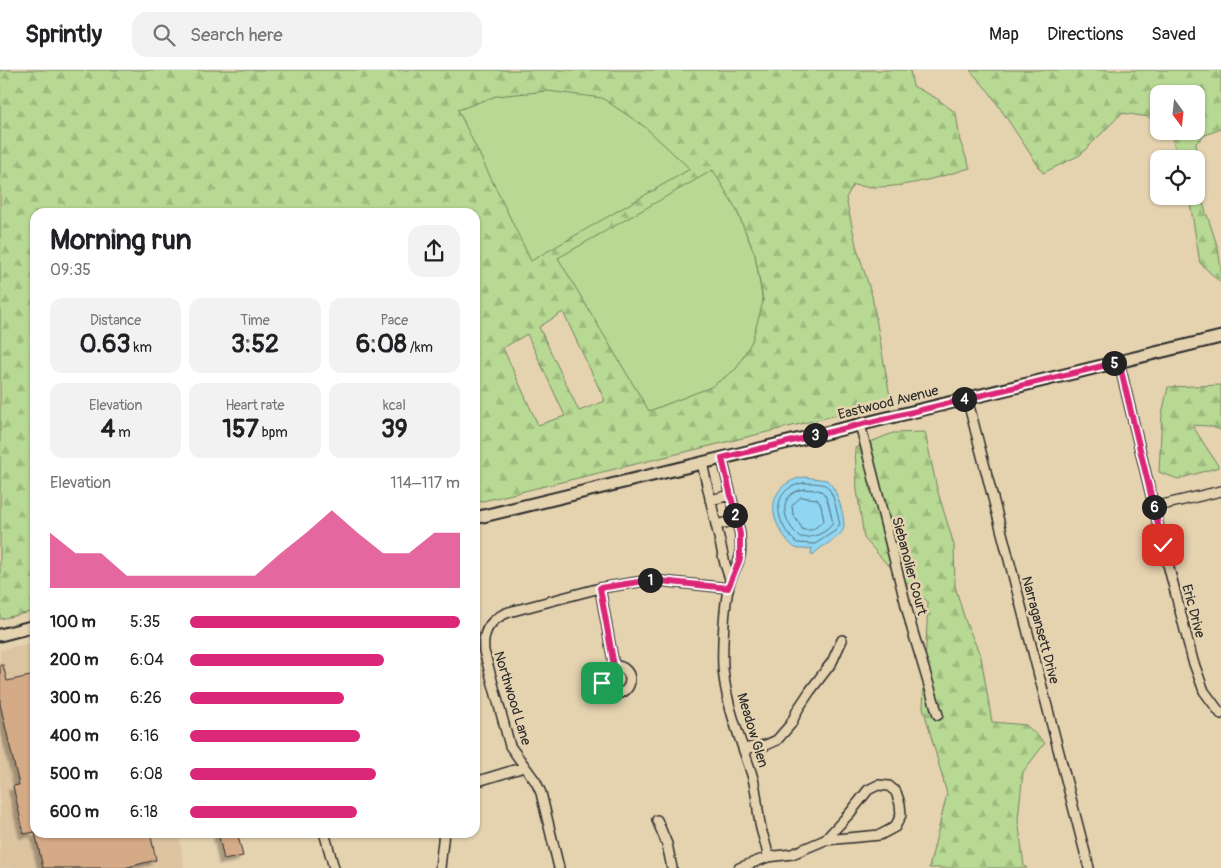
<!DOCTYPE html>
<meta charset="utf-8">
<style>
body{margin:0;font-family:Pangolin,sans-serif;background:#f2f2f2;color:#202124;height:100vh;display:flex;flex-direction:column;font-size:19px;white-space:nowrap}
*{box-sizing:border-box;margin:0}
p{font-size:16px;color:#757577}
.icon{flex:none;width:28px;height:28px;fill:none;stroke:currentColor;stroke-width:2;stroke-linecap:round;stroke-linejoin:round}
.map{position:relative;flex:1;overflow:hidden}
.side{position:absolute;left:30px;top:138px;width:450px;height:630px;display:flex;flex-direction:column;background:#fff;border-radius:15px;box-shadow:0 1px 4px #0004}
.side>*{flex:none}
.needle{width:32px;rotate:165deg}
.tools{position:absolute;left:1150px;top:15px;display:grid;gap:10px}
.tools a{display:grid;place-items:center;width:55px;height:55px;border-radius:10px;background:#fff;box-shadow:0 1px 4px #0004;font-size:25px}
.pin{position:absolute;display:grid;place-items:center;width:42px;height:42px;color:#fff;margin:-21px;border-radius:10px;box-shadow:0 2px 8px #0006}
.km{position:absolute;width:25px;height:25px;margin:-12px;border-radius:50%;background:#222;color:#fff;font-size:14px;line-height:25px;text-align:center}
.round{display:grid;place-items:center;flex:none;width:52px;height:52px;border-radius:15px;background:#f2f2f2}
.headline{display:flex;align-items:center;justify-content:space-between;height:85px;padding:0 20px}
h1{font-size:28px;font-weight:800;line-height:38px}
.figures{display:grid;grid-template-columns:repeat(3,1fr);gap:8px;height:85px;padding:5px 20px}
.figures div{display:grid;align-content:center;border-radius:12px;background:#f2f2f2;text-align:center}
.figures b{font-size:25px;font-weight:800}
.figures small{font-size:14px;font-weight:400}
.figures p{font-size:14px}
.chart{height:140px;padding:10px 20px}
.chart p{display:flex;justify-content:space-between}
.chart svg{width:100%;height:90px;margin-top:5px;fill:#db2777;opacity:.7}
ul{padding:0 20px;list-style:none;font-size:16px}
li{display:grid;grid-template-columns:80px 60px 1fr;align-items:center;height:38px}
li i{height:12px;border-radius:6px;background:#db2777}
header{display:flex;align-items:center;gap:30px;box-sizing:border-box;height:70px;padding:0 25px;background:#fff;border-bottom:1px solid #e0e0e0}
header strong{font-size:24px}
nav{display:flex;gap:28px;margin-inline-start:auto;font-size:18px}
.search{width:350px;height:45px;background:#f2f2f2;display:flex;align-items:center;gap:12px;box-sizing:border-box;padding:0 18px;border-radius:15px;color:#757577;font-size:19px}
.map>svg:first-child{display:block}
.built{fill:#dcc4a1}
.forest{fill:url(#forest-firs);stroke:#71825f;fill-rule:evenodd}
.pitch{fill:#b7d993;stroke:#71825f}
.water{fill:#90d6f2;stroke:#6892a2}
.lines{fill:none;stroke-linecap:round;stroke-linejoin:round}
.shore{stroke:#536f7b;stroke-width:1}
.building{fill:#d5aa86;stroke:#2b2b2b;filter:url(#shadow)}
.minor-casing{stroke:#2b2b2b;stroke-width:12}
.tertiary-casing{stroke:#2b2b2b;stroke-width:15}
.minor{stroke:#e5d3b0;stroke-width:9}
.tertiary{stroke:#e5d3b0;stroke-width:11}
.route-casing{stroke:#fff;stroke-width:10}
.route{stroke:#db2777;stroke-width:6}
.labels{text-anchor:middle;stroke-width:5;stroke-linejoin:round;paint-order:stroke}
.street-label{font-size:14px;fill:#2b2b2b;stroke:#e5d3b0}
</style>
<header>
<strong>Sprintly</strong>
<div class="search"><svg class="icon" aria-label="search" viewBox="0 0 24 24"><circle cx="10" cy="10" r="6"/><path d="M15 15l6 6"/></svg>Search here</div>
<nav><a>Map</a><a>Directions</a><a>Saved</a></nav>
</header>
<div class="map">
<svg width="1221" height="798" viewBox="0 0 1221 798">
<defs>
<pattern id="forest-firs" width="22" height="20" patternUnits="userSpaceOnUse" patternTransform="scale(1.25)"><rect width="22" height="20" fill="#b7d993"/><path d="M5 1l3.5 6h-7zM16 11l3.5 6h-7z" fill="#9eba7f"/></pattern>
<filter id="shadow"><feDropShadow dx="-4.5" dy="4.5" stdDeviation="1" flood-color="#0004"/></filter>
</defs>
<rect width="100%" height="100%" fill="#e5d3b0"/>
<filter id="ink" filterUnits="userSpaceOnUse"><feTurbulence type="fractalNoise" baseFrequency=".02" numOctaves="2"/><feDisplacementMap in="SourceGraphic" scale="10" xChannelSelector="R" yChannelSelector="G"/><feConvolveMatrix kernelMatrix="1 2 1 2 8 2 1 2 1" color-interpolation-filters="sRGB"/></filter>
<g filter="url(#ink)">
<!-- built -->
<path class="built" d="M35,572V762L179,763L184,798H0V580Z"/>
<!-- forest -->
<path class="forest" d="M0,0H910L913,16L936,28L956,43L960,71L970,98C933,109 892,122 853,115L846,128L856,175L872,226L891,332L475,433V142H35V541L0,549ZM736,139L755,185L763,231ZM563,242L605,331L579,341L539,257ZM527,264L565,346L538,355L503,278Z
M970,0H1221V59L1205,65L1196,73L1200,124L1218,178L1221,198V213L1200,193L1189,126H1196V89H1179L1170,63L1168,61H1196V24H1159V55L1149,47L1122,43L1080,85L1043,103L990,23Z
M1221,315V360L1209,356L1192,355L1219,397L1178,409L1159,402L1162,344L1168,317Z
M925,362L937,419L954,475L955,516L965,550L981,587L992,652L1026,655L1045,673L1023,702L1018,749L1024,796L1027,798H929L947,724L923,637L928,532L884,491L864,468L857,420L855,378L893,363Z"/>
<!-- pitch -->
<path class="pitch" d="M548,21L602,28L645,57L690,99L531,191L458,40L496,26Z
M713,100L736,139L755,185L763,232L752,271L736,299L711,317L649,341L558,188Z"/>
<!-- water -->
<path class="water" d="M804,407L827,410C829,413 832,415 834,419C838,426 847,453 843,460C837,471 821,475 813,485L811,484L812,478C807,479 801,480 796,478C792,477 788,471 785,467C766,443 770,413 804,407Z"/>
<g class="lines">
<!-- shore -->
<path class="shore" d="M804,413C810,413 820,413 825,415C834,420 837,445 840,454L835,461L815,474L797,473C775,455 768,418 804,413Z
M804,419C809,420 817,419 821,421C828,424 831,446 833,453C827,463 812,469 800,467C783,453 775,424 804,419Z
M801,427L817,429L821,435L824,451L812,460H803L793,444L792,436Z"/>
</g>
<!-- building -->
<path class="building" d="M0,595H3L7,611L35,605V762L24,764L13,716L19,715L0,634Z
M35,762H150L156,790L124,798H43Z
M218,762H237L243,786L224,790Z"/>
<g class="lines">
<!-- minor casing -->
<g class="minor-casing">
<path id="minor" d="M1119,292L1163,475L1193,591L1204,621L1221,644
M967,328L1089,798
M860,354L912,559L938,645
M722,388L740,464C740,472 742,482 739,490C736,499 731,506 729,515C724,536 722,577 723,598C726,636 741,670 752,705C757,721 757,737 760,754C762,765 767,775 768,787
M702,393L725,494L730,509
M710,430L731,425
M1154,437L1221,421
M716,455L737,450
M600,518L614,596
M602 610a14 14 0 1 1 28 0a14 14 0 1 1-28 0Z
M743,679L766,675L777,670L791,654L798,639L810,621L832,592L842,570
M475,712L524,697
M657,750L667,774L672,798
M324,762L334,798
M440,798L444,762
M559,798L541,723L536,712L510,676L484,581C482,561 490,549 509,542L600,518L651,510L728,518
M739,798L768,787L792,784L825,770L880,765L895,757L901,745L900,734L896,722L889,716L878,715L868,720L850,743L825,770"/>
</g>
<!-- tertiary casing -->
<g class="tertiary-casing">
<path id="tertiary" d="M475,448L1221,267
M0,565L35,556"/>
</g>
<!-- minor -->
<use href="#minor" class="minor"/>
<!-- tertiary -->
<use href="#tertiary" class="tertiary"/>
</g>
</g>
<g class="lines" filter="url(#ink)">
<!-- route casing -->
<g class="route-casing">
<path id="route" d="M602,613L603,604L608,597L614,596L600,518L651,510L728,518L740,489V464L722,388L1119,292L1163,475"/>
</g>
<!-- route -->
<use href="#route" class="route"/>
</g>
<g class="labels">
<!-- street labels -->
<g class="street-label">
<text transform="translate(888 332) rotate(-14)" y="5">Eastwood Avenue</text>
<text transform="translate(910 496) rotate(75)" y="5">Siebanolier Court</text>
<text transform="translate(1194 541) rotate(75)" y="5">Eric Drive</text>
<text transform="translate(1041 560) rotate(75)" y="5">Narragansett Drive</text>
<text transform="translate(513 628) rotate(73)" y="5">Northwood Lane</text>
<text transform="translate(753 660) rotate(73)" y="5">Meadow Glen</text>
</g>
</g>
</svg>
<div class="tools">
<a><svg class="needle" viewBox="-14 -14 28 28"><path d="M0-13l5 13h-10z" fill="#e53935"/><path d="M0 13l5-13h-10z" fill="#757577"/></svg></a>
<a><svg class="icon" aria-label="locate" viewBox="0 0 24 24"><circle cx="12" cy="12" r="6"/><path d="M12 2v4M12 18v4M2 12h4M18 12h4"/></svg></a>
</div>
<div class="pin" style="left:602px;top:613px;background:#1e9e55"><svg class="icon" aria-label="arrive" viewBox="0 0 24 24"><path d="M6 21V4h12l-3 4 3 4H6"/></svg></div>
<div class="pin" style="left:1163px;top:475px;background:#d93025"><svg class="icon" aria-label="check" viewBox="0 0 24 24"><path d="M5 12l5 5 9-10"/></svg></div>
<b class="km" style="left:650px;top:510px">1</b>
<b class="km" style="left:735px;top:445px">2</b>
<b class="km" style="left:815px;top:365px">3</b>
<b class="km" style="left:964px;top:329px">4</b>
<b class="km" style="left:1114px;top:293px">5</b>
<b class="km" style="left:1154px;top:437px">6</b>
<section class="side">
<div class="headline"><div><h1>Morning run</h1><p>09:35</p></div><a class="round"><svg class="icon" aria-label="share" viewBox="0 0 24 24"><path d="M12 15V3M7 8l5-5 5 5M5 13v7h14v-7"/></svg></a></div>
<div class="figures">
<div><p>Distance</p><b>0.63<small> km</small></b></div>
<div><p>Time</p><b>3:52</b></div>
<div><p>Pace</p><b>6:08<small> /km</small></b></div>
</div>
<div class="figures">
<div><p>Elevation</p><b>4<small> m</small></b></div>
<div><p>Heart rate</p><b>157<small> bpm</small></b></div>
<div><p>kcal</p><b>39</b></div>
</div>
<div class="chart"><p><span>Elevation</span>114–117 m</p>
<svg viewBox="0 0 160 44" preserveAspectRatio="none"><path d="M0 44V17L10 27L20 27L30 38L40 38L50 38L60 38L70 38L80 38L90 27L100 17L110 6L120 17L130 27L140 27L150 17L160 17V44z"/></svg>
</div>
<ul>
<li><b>100 m</b>5:35<i style="width:100%"></i></li>
<li><b>200 m</b>6:04<i style="width:72%"></i></li>
<li><b>300 m</b>6:26<i style="width:57%"></i></li>
<li><b>400 m</b>6:16<i style="width:63%"></i></li>
<li><b>500 m</b>6:08<i style="width:69%"></i></li>
<li><b>600 m</b>6:18<i style="width:62%"></i></li>
</ul>
</section>
</div>
